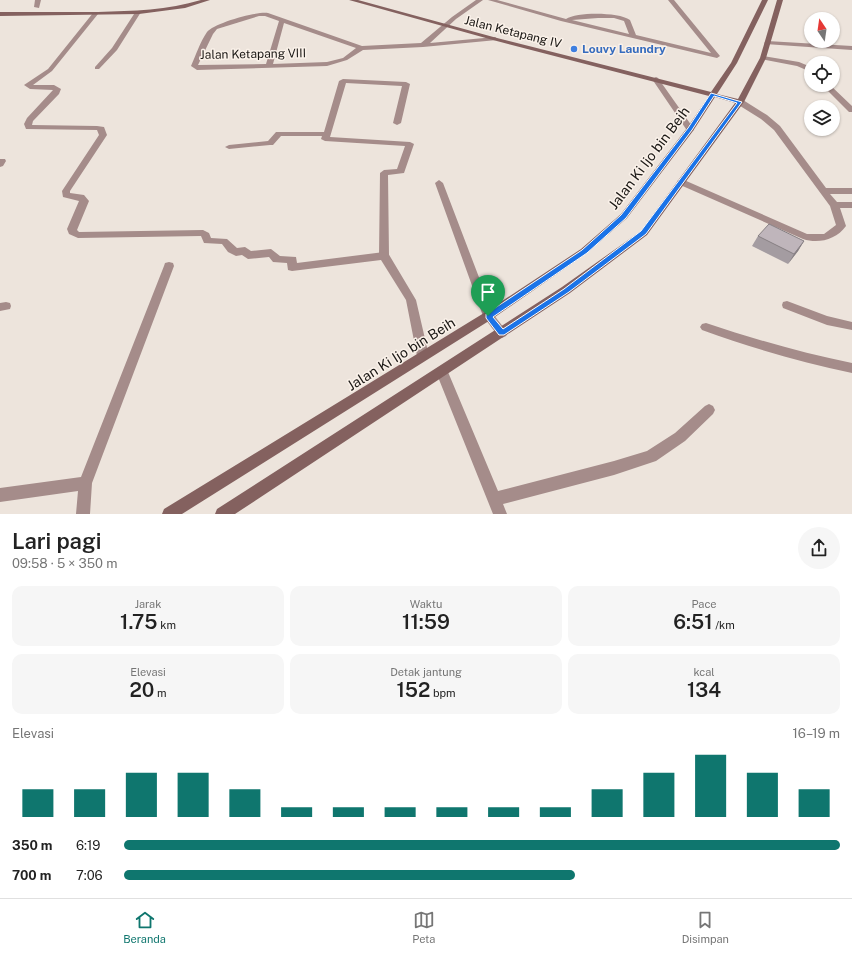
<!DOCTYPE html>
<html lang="id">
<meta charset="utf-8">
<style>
body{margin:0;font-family:"Public Sans",sans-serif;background:#f6f6f6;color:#222;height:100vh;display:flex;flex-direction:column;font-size:15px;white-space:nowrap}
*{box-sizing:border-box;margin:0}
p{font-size:13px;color:#767676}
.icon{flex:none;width:22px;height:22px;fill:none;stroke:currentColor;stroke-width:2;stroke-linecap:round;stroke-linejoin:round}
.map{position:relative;height:514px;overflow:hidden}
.sheet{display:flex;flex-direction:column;background:#fff;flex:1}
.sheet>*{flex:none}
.needle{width:26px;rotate:347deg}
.controls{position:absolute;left:804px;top:12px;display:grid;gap:8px}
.controls a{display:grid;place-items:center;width:36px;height:36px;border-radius:50%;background:#fff;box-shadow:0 1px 3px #0004;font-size:20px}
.pin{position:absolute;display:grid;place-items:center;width:34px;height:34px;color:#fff;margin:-41px -17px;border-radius:50% 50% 50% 0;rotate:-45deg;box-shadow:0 0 4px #0007}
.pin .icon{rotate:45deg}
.round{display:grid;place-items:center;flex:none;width:42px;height:42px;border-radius:21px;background:#f6f6f6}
.overview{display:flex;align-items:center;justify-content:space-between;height:68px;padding:0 12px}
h1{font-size:22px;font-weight:600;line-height:30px}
.figures{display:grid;grid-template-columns:repeat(3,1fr);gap:6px;height:68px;padding:4px 12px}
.figures div{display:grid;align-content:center;border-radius:10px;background:#f6f6f6;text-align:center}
.figures b{font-size:20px;font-weight:600}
.figures small{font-size:11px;font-weight:400}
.figures p{font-size:11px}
.chart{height:112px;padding:8px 12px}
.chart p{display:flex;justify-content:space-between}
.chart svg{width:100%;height:72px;margin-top:4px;stroke:#0f766e;stroke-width:6}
ul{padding:0 12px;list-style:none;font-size:13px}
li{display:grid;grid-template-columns:64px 48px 1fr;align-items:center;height:30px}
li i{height:10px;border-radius:5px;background:#0f766e}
.tabs{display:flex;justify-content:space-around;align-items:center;height:56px;border-top:1px solid #e0e0e0;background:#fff;font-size:11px;color:#767676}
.tabs a{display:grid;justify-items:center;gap:2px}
.tabs .active{color:#0f766e}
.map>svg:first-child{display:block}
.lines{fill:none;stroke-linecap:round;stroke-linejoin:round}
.lane{fill:#a58c8a;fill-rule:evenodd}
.street{fill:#a58c8a;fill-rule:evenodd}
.secondary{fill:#84615f;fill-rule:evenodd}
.wall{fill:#a49ca1}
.shaded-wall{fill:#867f83}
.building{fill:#bfb5bb;stroke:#867f83}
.route{fill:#1a73e8;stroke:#fff;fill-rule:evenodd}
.shop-dot{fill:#3f7fe0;stroke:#faf1e9;stroke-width:1.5}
.labels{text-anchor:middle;stroke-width:3;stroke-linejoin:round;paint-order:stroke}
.far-street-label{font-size:12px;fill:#1b1815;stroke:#faf1e9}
.far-shop-label{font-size:12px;font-weight:bold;fill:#366cbe;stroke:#faf1e9;text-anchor:start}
.street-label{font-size:14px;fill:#1b1815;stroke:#faf1e9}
</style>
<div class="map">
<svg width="852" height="514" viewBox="0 0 852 514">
<rect width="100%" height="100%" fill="#ede4dc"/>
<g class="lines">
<!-- lane -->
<path class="lane" d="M343,79L406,82L410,84L401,123L397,125L393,123L402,86L346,83L330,137L410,142L414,144L404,173L388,175L389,256L388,259H380L379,256L380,173L384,170L397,169L405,146L325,141L321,139L322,136H281L273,145H270L229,149L225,147L229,145L268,141L276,132H324L339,81Z"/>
<!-- street -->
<path class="street" d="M35,0H41L39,8L34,7Z
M476,0H483L456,19L430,43L495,37L498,39L497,40L423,47L363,50L347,60L327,66L197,70L191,66C196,55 200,42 207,32C214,23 257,11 268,13L362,46L421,43L452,17ZM259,16H265L279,21L266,64L198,65L213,34L217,29ZM284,23L356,48L343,58L327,62L273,64Z
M488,0H497L566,19C577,12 618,12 630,20L636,35L711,53L668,0H674L720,56L717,58L561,21ZM598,18H614L624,21L629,34L572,20Z
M136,11L141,12L117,50L99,69H95V67L112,48Z
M93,13L98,14L52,71L33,85H54L61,89L59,94L33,121L32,125L97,126L104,127L107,135L70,191V193L84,195L89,201L77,230L79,232L203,230L209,233L211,238L227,239L237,248L245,247L251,251L271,249L280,256L296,257L297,263L384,252L388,253L416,300L429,356L427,359L423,361L419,359L417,356L406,300L381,260L292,271L288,270L287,263L273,262L269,257L248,259L242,255L236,256L228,252L222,244L204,243L201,236L78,238L69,234L67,229L79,201L63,197L62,191L99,135L97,130L26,129L24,124L27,118L53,90L30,89L24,85L48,69Z
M767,41L852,46V50L765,44L764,43Z
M763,56L799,62L811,67V72L797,66L761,59V57Z
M656,77L658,78L694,129L693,131H687L686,129L652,79Z
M822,85H830L852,106V112H849Z
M737,100H743L767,115L780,126L826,188H852V194H830L837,202H852V208H840L846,226C836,240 818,244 803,239L678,184L677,182L678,180H684L807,234H824L836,225L830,206L774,130L761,119L737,104Z
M0,159H5L6,161L3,166L0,167Z
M439,180L443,183L493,314L508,333L506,336L502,338L498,336L483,316L435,183Z
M169,262L173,263L174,266L92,483L90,514H76L78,491L0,502V488L81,477L164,266L165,263Z
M787,301L827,316L852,322V330L827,325L783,308L782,305L783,302Z
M6,302L10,303L11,306L10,309L0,311V303Z
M706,323C754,339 802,353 852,363V373C801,362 751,348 702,330L700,327L702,324Z
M442,367L446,368L448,372L498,491L614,461L647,451L675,433L705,406L709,404L713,406L715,410L713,414L685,441L656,461L614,475L503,504L507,514H493L436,372L438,368Z"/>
<!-- secondary -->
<path class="secondary" d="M201,0H210L185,8L139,14L0,16V12C33,12 65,12 98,12C133,11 168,10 201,0Z
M349,0H358L497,38L711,92L731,63L762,0H768L737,63L717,94L738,99L760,58L777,0H783L766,58L744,102L647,235L570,293L235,514H215L217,509L562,287L641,231L735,103L715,97L693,131L627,218L587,253L492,319L182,514H162L164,509L484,313L581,249L621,214L687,128L709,96L493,40Z"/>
</g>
<!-- wall -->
<path class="wall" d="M758,236L804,241L798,251L788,264L752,246Z"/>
<!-- shaded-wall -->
<path class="shaded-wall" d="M804,241L798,251L788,264L794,254Z"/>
<!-- building -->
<path class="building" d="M769,224L804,241L794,254L758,236Z"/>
<!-- route -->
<path class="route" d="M711,93L742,102L646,234L569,292L504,335H499L486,318V314L582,250L621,215L688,128ZM714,96L737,103L641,231L564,289L503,329L493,317L587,253L626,218L692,130Z"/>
<!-- markers -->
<circle class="shop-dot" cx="574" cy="49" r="4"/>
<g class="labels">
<!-- far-street labels -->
<g class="far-street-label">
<text transform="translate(513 32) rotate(14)" y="4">Jalan Ketapang IV</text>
<text transform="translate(253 54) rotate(-1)" y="4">Jalan Ketapang VIII</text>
</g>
<!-- far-shop labels -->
<g class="far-shop-label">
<text x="582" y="53">Louvy Laundry</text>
</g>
<!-- street labels -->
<g class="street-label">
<text transform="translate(649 158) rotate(-53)" y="5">Jalan Ki Ijo bin Beih</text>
<text transform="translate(401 354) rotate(-32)" y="5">Jalan Ki Ijo bin Beih</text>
</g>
</g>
</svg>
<div class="controls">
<a><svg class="needle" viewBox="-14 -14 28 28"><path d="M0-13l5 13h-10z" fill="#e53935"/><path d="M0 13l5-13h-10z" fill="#767676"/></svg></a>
<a><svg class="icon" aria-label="locate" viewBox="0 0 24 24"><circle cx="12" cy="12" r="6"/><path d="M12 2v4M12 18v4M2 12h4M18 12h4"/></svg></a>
<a><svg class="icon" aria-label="layers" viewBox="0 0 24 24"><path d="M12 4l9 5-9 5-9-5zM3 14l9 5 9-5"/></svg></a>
</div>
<div class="pin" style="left:488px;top:316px;background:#1e9e55"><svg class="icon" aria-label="arrive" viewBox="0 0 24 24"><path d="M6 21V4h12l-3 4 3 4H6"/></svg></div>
</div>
<section class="sheet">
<div class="overview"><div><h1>Lari pagi</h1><p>09:58 · 5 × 350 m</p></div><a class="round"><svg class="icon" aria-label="share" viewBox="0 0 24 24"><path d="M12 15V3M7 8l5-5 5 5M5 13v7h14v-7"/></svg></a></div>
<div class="figures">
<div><p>Jarak</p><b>1.75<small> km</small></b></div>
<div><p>Waktu</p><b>11:59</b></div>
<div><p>Pace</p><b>6:51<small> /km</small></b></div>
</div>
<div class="figures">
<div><p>Elevasi</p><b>20<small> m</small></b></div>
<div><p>Detak jantung</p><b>152<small> bpm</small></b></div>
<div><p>kcal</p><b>134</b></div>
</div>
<div class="chart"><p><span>Elevasi</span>16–19 m</p>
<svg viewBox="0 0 160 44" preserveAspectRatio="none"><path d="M5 44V27M15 44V27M25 44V17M35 44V17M45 44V27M55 44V38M65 44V38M75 44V38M85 44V38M95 44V38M105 44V38M115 44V27M125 44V17M135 44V6M145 44V17M155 44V27"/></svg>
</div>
<ul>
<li><b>350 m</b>6:19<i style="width:100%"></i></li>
<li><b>700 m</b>7:06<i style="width:63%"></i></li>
</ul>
</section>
<nav class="tabs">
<a class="active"><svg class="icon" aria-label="home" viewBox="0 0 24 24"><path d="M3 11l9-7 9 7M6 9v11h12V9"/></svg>Beranda</a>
<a><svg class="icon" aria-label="map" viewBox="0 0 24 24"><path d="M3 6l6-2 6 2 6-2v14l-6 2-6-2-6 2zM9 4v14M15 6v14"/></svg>Peta</a>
<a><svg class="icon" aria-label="saved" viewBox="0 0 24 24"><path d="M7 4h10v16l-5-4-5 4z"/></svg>Disimpan</a>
</nav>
